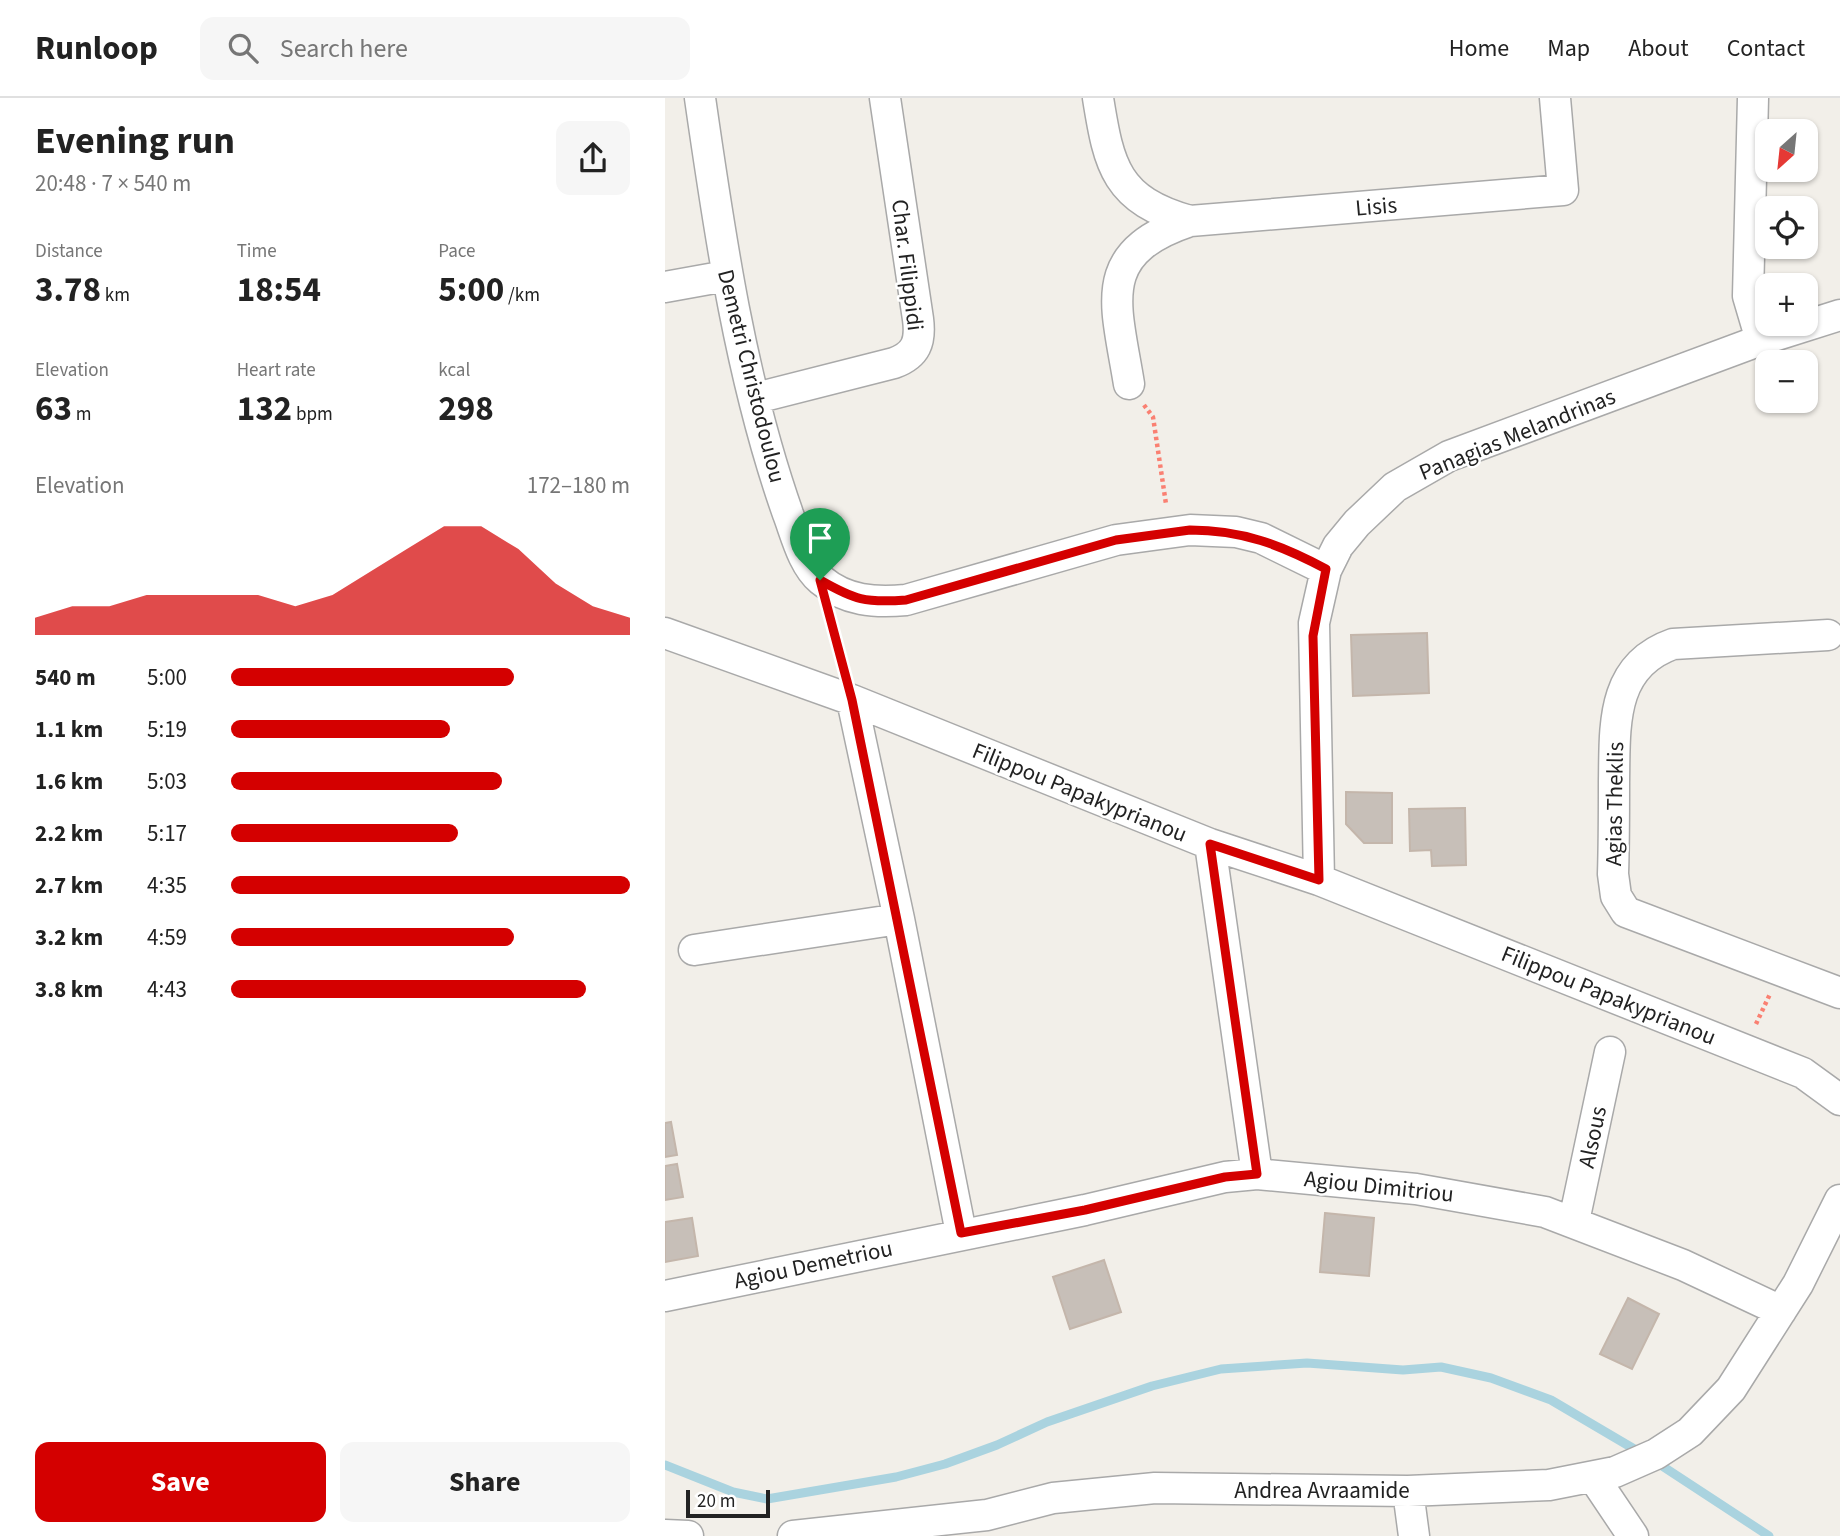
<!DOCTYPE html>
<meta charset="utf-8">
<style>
body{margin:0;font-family:"Source Sans 3",sans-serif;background:#f6f6f6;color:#222;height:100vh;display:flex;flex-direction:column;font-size:26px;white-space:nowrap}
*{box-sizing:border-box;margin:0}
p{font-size:23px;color:#767676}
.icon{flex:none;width:38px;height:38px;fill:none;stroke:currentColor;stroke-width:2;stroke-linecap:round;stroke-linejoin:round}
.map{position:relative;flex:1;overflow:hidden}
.side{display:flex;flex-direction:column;background:#fff;width:665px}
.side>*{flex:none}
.needle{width:46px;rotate:207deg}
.fabs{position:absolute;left:1090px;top:21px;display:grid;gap:14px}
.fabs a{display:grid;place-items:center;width:63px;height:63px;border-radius:14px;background:#fff;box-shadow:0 2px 5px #0004;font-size:35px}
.scale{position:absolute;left:21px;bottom:18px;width:84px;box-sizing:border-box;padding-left:7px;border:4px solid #222;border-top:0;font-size:19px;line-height:24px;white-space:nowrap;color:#222;-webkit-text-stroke:5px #fff;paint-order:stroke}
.pin{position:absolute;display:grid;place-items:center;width:60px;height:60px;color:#fff;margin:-72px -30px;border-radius:50% 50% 50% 0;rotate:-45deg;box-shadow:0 0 7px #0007}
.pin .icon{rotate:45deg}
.round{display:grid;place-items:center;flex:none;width:74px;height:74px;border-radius:14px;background:#f6f6f6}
.summary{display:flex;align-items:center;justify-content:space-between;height:119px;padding:0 35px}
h1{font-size:38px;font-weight:700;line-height:52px}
.stats{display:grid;grid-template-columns:repeat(3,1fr);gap:10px;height:119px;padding:7px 35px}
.stats div{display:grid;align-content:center}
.stats b{font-size:35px;font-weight:700}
.stats small{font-size:19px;font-weight:400}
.stats p{font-size:19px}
.chart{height:196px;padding:14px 35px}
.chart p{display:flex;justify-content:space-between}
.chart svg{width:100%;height:126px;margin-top:7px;fill:#d40000;opacity:.7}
.action{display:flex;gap:14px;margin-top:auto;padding:14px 35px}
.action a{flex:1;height:80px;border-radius:14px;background:#d40000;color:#fff;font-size:28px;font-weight:700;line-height:80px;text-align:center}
.action a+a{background:#f6f6f6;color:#222}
ul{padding:0 35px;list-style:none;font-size:23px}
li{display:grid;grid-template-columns:112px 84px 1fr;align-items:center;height:52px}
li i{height:18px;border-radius:9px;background:#d40000}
header{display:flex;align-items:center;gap:42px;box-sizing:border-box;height:98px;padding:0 35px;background:#fff;border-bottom:2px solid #e0e0e0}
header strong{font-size:33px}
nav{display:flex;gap:38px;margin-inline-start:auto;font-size:24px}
.search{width:490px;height:63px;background:#f6f6f6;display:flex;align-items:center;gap:18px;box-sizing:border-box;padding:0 24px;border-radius:14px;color:#767676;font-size:26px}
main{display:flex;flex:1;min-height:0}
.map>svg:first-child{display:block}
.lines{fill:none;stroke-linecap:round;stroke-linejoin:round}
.stream{stroke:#aad3df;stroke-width:9}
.building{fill:#c7bfb8;stroke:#c4b6ab;stroke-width:2}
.minor-casing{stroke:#a9a9a9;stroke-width:33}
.path{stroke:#fa8072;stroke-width:4.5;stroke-dasharray:3.5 3.5;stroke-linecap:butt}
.minor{stroke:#fff;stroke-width:30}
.route-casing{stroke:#fff;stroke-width:14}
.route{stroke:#d40000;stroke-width:9}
.labels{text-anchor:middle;stroke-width:5;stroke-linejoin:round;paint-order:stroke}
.street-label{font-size:23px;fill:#222;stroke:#fff}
</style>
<header>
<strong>Runloop</strong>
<div class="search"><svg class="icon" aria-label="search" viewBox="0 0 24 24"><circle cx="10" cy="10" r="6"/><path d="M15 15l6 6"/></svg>Search here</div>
<nav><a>Home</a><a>Map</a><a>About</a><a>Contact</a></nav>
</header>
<main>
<section class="side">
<div class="summary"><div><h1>Evening run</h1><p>20:48 · 7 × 540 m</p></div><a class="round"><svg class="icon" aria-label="share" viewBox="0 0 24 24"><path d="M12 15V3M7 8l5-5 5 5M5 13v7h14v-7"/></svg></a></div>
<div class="stats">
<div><p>Distance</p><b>3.78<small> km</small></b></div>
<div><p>Time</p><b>18:54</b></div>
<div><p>Pace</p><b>5:00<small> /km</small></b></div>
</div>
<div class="stats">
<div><p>Elevation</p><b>63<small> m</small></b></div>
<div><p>Heart rate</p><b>132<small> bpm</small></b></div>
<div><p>kcal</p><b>298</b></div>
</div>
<div class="chart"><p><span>Elevation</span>172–180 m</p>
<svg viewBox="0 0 160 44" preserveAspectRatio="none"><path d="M0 44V38L10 34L20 34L30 30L40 30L50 30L60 30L70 34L80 30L90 22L100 14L110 6L120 6L130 14L140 26L150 34L160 38V44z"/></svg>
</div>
<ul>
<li><b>540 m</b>5:00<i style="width:71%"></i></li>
<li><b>1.1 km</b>5:19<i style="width:55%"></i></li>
<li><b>1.6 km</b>5:03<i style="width:68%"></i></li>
<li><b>2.2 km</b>5:17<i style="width:57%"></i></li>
<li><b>2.7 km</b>4:35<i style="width:100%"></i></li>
<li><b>3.2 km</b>4:59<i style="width:71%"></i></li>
<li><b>3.8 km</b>4:43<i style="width:89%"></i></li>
</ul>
<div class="action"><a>Save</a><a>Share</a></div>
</section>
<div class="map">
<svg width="1175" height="1438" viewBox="0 0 1175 1438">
<rect width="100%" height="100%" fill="#f2efe9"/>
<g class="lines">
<!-- stream -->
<path class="stream" d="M988,1362L1104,1438
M0,1367L68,1394L102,1401L231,1379L280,1366L332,1347L382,1324L487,1288L556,1271L642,1265L738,1272L776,1269L826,1280L886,1302L976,1355"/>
</g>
<!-- building -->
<path class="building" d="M762,535L764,595L688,598L686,537Z
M681,694L727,695V745H699L681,726Z
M800,710L801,767L767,768L766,752L745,753L744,711Z
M6,1024L12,1057L0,1059V1025Z
M12,1066L18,1099L0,1102V1068Z
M660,1115L709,1120L704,1178L655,1174Z
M27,1120L33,1158L0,1164V1124Z
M439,1162L456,1214L405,1231L388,1179Z
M963,1200L994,1216L967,1271L935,1256Z"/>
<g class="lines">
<!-- minor casing -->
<g class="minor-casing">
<path id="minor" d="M35,0C55,139 76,283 123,416C131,437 138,467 156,482C181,503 210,505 241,502L451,442L525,432L571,434L596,440L661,472
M433,0C444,69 451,102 525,123
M1088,0L1083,198L1096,242
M0,189L61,178
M464,286C451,205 429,155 525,123L898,92L890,0
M91,300L229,265C251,257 256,244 253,221L220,0
M0,535L187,602L545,746L654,782L1138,975L1175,1002
M1163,537L1008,546C945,568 950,629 949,684C949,715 949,746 948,776L951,798L961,814L1175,895
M187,602L234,821L296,1135
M545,746L592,1076
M654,782L649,525L661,472L673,448L692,425L730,389L784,358L1096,242L1175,217
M29,852L234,821
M909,1123L945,954
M0,1198L420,1112L560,1079L592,1076L751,1091L880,1114L1018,1167L1116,1213
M929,1380L968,1438
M743,1393L749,1438
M0,1437L23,1438
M128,1438L322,1417L388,1400L490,1390L743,1393L884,1387L950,1374L991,1356L1025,1334L1066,1291L1133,1186L1175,1102"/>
</g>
<!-- path -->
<path class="path" d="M479,307L488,319L501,406
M165,520L178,569
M1091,926L1105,896"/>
<!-- minor -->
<use href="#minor" class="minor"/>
</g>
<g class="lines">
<!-- route casing -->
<g class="route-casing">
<path id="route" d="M525,432C577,432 616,447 661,471L648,538L654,782L545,746L592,1076L560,1079L420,1112L296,1135L187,602L155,482C190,502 200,505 241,502L451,442Z"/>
</g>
<!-- route -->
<use href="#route" class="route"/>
</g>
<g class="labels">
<!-- street labels -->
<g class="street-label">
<text transform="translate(711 108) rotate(-5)" y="8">Lisis</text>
<text transform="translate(243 167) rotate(83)" y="8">Char. Filippidi</text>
<text transform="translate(87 278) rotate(76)" y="8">Demetri Christodoulou</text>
<text transform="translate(852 336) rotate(-22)" y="8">Panagias Melandrinas</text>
<text transform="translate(415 694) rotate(22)" y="8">Filippou Papakyprianou</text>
<text transform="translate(949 706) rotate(-89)" y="8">Agias Theklis</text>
<text transform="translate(944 897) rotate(22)" y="8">Filippou Papakyprianou</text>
<text transform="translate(927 1039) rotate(-78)" y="8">Alsous</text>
<text transform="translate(714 1088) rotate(6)" y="8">Agiou Dimitriou</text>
<text transform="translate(148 1166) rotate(-12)" y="8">Agiou Demetriou</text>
<text x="657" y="1400">Andrea Avraamide</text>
</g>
</g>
</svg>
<div class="fabs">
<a><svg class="needle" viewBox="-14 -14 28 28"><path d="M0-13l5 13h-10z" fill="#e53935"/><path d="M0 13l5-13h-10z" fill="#767676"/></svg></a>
<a><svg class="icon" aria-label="locate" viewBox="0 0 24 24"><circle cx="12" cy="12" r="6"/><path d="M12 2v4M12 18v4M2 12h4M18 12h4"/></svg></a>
<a>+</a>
<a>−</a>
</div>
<div class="scale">20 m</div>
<div class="pin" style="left:155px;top:482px;background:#1e9e55"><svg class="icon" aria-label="arrive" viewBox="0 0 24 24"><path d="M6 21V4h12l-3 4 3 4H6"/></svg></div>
</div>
</main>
